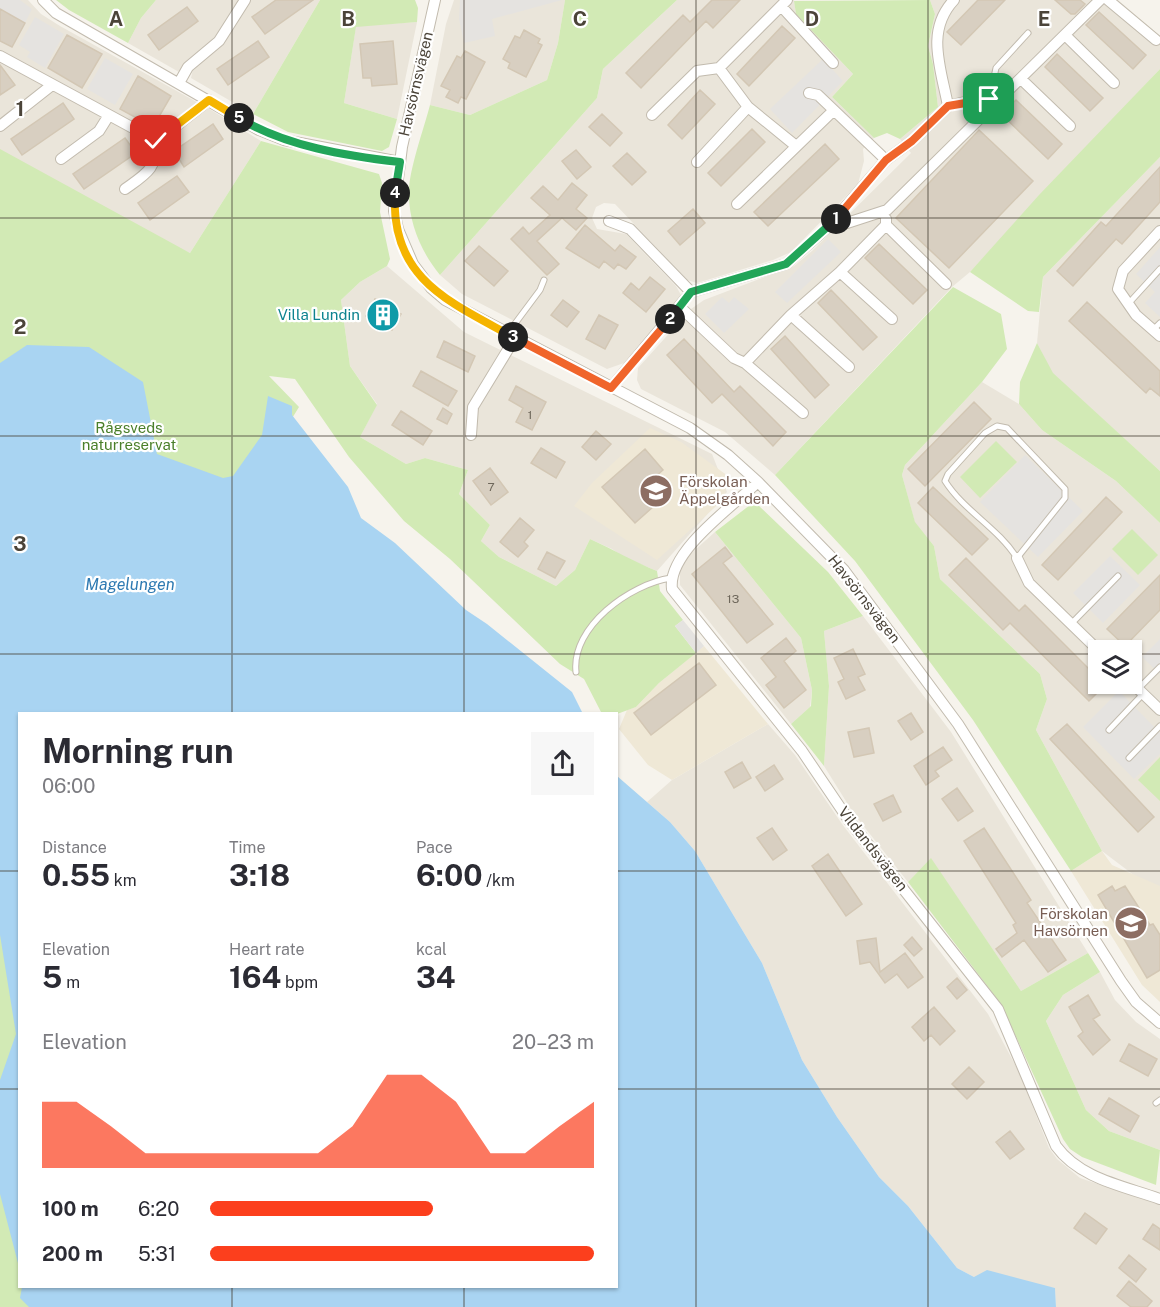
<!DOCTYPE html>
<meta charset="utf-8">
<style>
body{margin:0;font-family:"Public Sans",sans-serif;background:#f7f7f7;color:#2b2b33;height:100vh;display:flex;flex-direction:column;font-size:22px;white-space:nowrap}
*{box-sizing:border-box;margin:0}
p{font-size:20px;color:#7c7c81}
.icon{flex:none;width:33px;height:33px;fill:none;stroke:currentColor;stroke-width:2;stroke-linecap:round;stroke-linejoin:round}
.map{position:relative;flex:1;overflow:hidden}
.drawer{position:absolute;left:18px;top:712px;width:600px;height:576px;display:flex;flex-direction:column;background:#fff;border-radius:0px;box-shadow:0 2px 4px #0004}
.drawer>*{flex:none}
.fabs{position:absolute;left:1088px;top:640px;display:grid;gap:12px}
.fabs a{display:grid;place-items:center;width:54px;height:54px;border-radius:0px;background:#fff;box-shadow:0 2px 4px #0004;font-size:30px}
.pin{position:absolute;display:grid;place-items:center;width:51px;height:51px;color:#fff;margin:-26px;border-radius:12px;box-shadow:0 3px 9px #0006}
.km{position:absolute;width:30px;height:30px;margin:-15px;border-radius:50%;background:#222;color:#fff;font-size:16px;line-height:30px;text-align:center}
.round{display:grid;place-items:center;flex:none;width:63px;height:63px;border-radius:0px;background:#f7f7f7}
.headline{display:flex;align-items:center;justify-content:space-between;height:102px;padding:0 24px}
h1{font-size:33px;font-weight:700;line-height:45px}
.figures{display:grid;grid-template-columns:repeat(3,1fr);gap:9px;height:102px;padding:6px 24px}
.figures div{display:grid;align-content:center}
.figures b{font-size:30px;font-weight:700}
.figures small{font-size:16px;font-weight:400}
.figures p{font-size:16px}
.chart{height:168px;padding:12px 24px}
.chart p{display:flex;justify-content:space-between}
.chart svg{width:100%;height:108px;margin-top:6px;fill:#fc3f1d;opacity:.7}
ul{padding:0 24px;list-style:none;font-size:20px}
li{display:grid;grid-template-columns:96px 72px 1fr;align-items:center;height:45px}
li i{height:15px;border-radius:8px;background:#fc3f1d}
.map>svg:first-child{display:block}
.residential{fill:#eae5da;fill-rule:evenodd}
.education{fill:#efe8d6}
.green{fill:#d2eab5}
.parking{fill:#e5e3e0}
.water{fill:#a9d4f2}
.building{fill:#d8cfc1;stroke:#d3c7b4;stroke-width:1.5}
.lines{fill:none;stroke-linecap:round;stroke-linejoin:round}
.service-casing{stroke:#c2bbae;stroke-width:7}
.minor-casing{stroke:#c2bbae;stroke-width:12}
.service{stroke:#fff;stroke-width:5}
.minor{stroke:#fff;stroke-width:10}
.split-1-casing{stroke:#fff;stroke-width:12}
.split-2-casing{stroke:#fff;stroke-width:12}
.split-3-casing{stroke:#fff;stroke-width:12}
.split-4-casing{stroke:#fff;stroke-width:12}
.split-5-casing{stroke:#fff;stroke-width:12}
.split-6-casing{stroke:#fff;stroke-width:12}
.split-1{stroke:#f0652b;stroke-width:8}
.split-2{stroke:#22a559;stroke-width:8}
.split-3{stroke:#f0652b;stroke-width:8}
.split-4{stroke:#f5b400;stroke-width:8}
.split-5{stroke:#22a559;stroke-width:8}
.split-6{stroke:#f5b400;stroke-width:8}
.grid{fill:none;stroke:#4b4439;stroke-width:1.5;stroke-opacity:0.55}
.labels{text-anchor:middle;stroke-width:4.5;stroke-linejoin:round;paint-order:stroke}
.number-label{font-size:12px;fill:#6e675b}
.street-label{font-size:15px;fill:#4b4439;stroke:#fff}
.culture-label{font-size:15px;fill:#0d838f;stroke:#fff;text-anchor:end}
.park-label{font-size:15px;fill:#4a7f2a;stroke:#fff}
.education-label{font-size:15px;fill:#785e54;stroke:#fff;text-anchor:start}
.water-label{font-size:16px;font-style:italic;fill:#2e7ab2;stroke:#fff}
.grid-label{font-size:20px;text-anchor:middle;font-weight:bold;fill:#4b4439;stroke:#fff;stroke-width:4.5;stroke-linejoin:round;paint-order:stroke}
</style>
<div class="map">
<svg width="1160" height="1307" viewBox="0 0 1160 1307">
<rect width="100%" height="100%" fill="#f6f3ec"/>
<!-- residential -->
<path class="residential" d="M0,0H28L41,14L60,26L211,110L261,141L190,253L0,166Z
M156,0H238L217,37L208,48L187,61L179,72L128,43L141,18Z
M249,0H320L253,114L191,78L193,69Z
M454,0H565L558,43L547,80L470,115L430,105L446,24Z
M677,0H794L796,14L853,74L832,97L874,138L863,149L864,161L858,184L791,252L773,260L697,283L687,280L615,204L604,203L596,207L592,218L597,229L626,234L676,286L681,295L679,301L624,363L607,369L462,294L440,275L597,98L603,69Z
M930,0H1118L1160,36V69L970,272L952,287L775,475L725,432L641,389L637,380L638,368L691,309L704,300L794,266L812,251L911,153L900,139L938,107L933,64L928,46L935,14Z
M417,22L397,119L344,103L356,26Z
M1160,157V471L1052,373L1037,343L1043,277Z
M387,266L464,332L712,454L727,492L657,571L625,558L612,549L590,539L575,570L556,586L499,557L481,541L490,525L459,494L468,470L425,458L406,464L360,437L377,404L350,366L341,300L360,282Z
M982,382L1019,404L1042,430L1116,481L1160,523V895L1102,851L1036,730L1047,699L1040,674L940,579L934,546L915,523L902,475L905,465ZM1098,651H1131V684H1098Z
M715,532L801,638L812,690L810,707L791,724L680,585V567L686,558Z
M863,616L951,732L1088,953L1021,991L931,859L908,882L854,814L824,766L829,686L824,631Z
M768,724L795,755L842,824L988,1014L1019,1072L1049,1148L1057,1159L1080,1178L1160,1205V1307H1056L1055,1288L974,1277L957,1268L908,1206L879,1177L837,1117L802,1060L762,963L695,851L670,822L647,802L672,780Z
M1100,972L1115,1000L1136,1022L1160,1039V1150L1109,1131L1086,1110L1046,1021L1063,995Z"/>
<!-- education -->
<path class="education" d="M650,428L681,442L728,476L724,499L657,560L574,506L592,483Z
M704,646L768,724L672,780L648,765L619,729L627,710L636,707L659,683Z
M1102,851L1112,865L1160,886V1002L1142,985L1071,871Z"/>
<!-- green -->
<path class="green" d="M56,0H156L141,18L128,43L69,10Z
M320,0H415L418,8L417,22L356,27L344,103L397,119L389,147L382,151L288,132L253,114Z
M565,0H677L603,69L597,98L440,275C421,252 408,222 409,191C409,170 424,128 430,105L470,115L547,80L558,43Z
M930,0L935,14L928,46L933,64L938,107L900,139L887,133L874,138L832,97L853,74L796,14L794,1Z
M1160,69V157L1043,277L1039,312L1028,311L970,272L1039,195Z
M261,141L379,174L382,183L380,212L390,259L387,266L360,282L341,300L350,366L377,405L360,437L406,464L425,458L468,470L459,494L490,525L481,541L499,557L556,586L575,570L590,539C613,549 634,562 657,571L660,591L683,620L675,626L696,653L659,683L636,707L617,714L601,712L584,679L560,664L450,559L404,521L349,457L295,379L269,376L299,407L145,656L20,714V1287H187L175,1307H0V149L190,253Z
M953,287L1001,314L1007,349L982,382L905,465L902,475L915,522L934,546L940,579L1040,674L1047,699L1036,730L1102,851L1071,871L973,720L855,561L775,475Z
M1037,343L1053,373L1160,471V523L1116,481L1042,430L1019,404L1020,382Z
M996,441L1017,462L980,498L960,477Z
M750,505H758L828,572L863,616L824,631L829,686L824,766L791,724L811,706L812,690L801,638L715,532Z
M1132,529L1158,555L1138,575L1112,549Z
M1160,757V801L1138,780Z
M931,858L1021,991L1088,953L1100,972L1063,995L1046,1021L1086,1110L1109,1131L1160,1150L1156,1185L1082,1157L1070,1149L1063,1139L1001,1004L908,882Z"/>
<!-- parking -->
<path class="parking" d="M0,0H20L32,9L25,23L0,9Z
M460,0H562L492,19L495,36L464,43L459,19Z
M35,17L64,34L45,68L27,57L30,52L19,45Z
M105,58L133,74L115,105L87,89Z
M823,59L843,81L792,133L770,109Z
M828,239L841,252L787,303L775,292Z
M1160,247V317L1145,303L1155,292L1136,274Z
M722,297L729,303L734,297L749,309L724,333L705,314Z
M1025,455L1083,511L1038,557L980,502Z
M1110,556L1140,585L1103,623L1073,593Z
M683,620L704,646L696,653L675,626Z
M1160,639V674L1142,657Z
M1119,691L1160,733V754L1134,779L1083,727Z"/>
<!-- water -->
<path class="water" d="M27,345L89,347L143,382L157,454L223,478L233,476L262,435L268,396L292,406V415L348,487L361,518L395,543L466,610L487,624L572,692L583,714H20L19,1267L0,1194V1080L16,1034L0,935V363Z
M617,776L670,822L695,851L762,963L802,1060L837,1117L879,1177L908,1206L957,1268L974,1277L987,1270L1055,1288L1056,1307H29L20,1298L22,1287H616Z"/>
<!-- building -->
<path class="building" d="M276,0H313L265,34L252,17Z
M712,0H740L713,28L706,21L641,88L626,73L683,15L690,22Z
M978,0H1005L961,45L947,32Z
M1055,0H1080L1085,4L1075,14H1071Z
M187,7L198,21L159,50L148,35Z
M0,9L25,23L12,47L0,41Z
M1099,12L1146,55L1133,69L1086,25Z
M782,26L795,38L749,86L737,74Z
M524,30L540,39L538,43L542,45L526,77L508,68L510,63L503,59L515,36L520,38Z
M67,35L102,54L82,88L48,68Z
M258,41L269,57L228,85L217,69Z
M393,41L397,84L372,86L371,78H363L360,44Z
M465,51L485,62L466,99L461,97L458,103L446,97L450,90L441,86L457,56L461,58Z
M1057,54L1103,98L1090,111L1045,67Z
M0,65L15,85L0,95Z
M138,76L171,96L153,127L120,109Z
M700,90L715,104L682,139L668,125Z
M1016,100L1062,144L1048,159L1001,114Z
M63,103L74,119L22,155L11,139Z
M602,114L622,133L610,146L589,127Z
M213,124L223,139L184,167L174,151Z
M752,129L765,142L721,186L708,173Z
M979,130L1033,181L949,268L896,218Z
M125,138L136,153L84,189L73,174Z
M825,144L839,159L768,226L754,212Z
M576,150L591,167L577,179L562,161Z
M627,153L646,172L632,185L613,166Z
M1160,167V202L1122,244L1116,239L1073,286L1057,271L1101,222L1106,226Z
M177,176L189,192L150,220L138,203Z
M572,183L587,195L576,209L587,218L576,230L562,218L537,241L559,264L547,275L511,239L523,227L529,234L550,215L531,198L543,186L558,200Z
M693,209L705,223L680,245L668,231Z
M585,225L615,251L620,245L636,257L626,269L618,264L614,269L604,261L599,268L566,248Z
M879,244L927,290L913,304L865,258Z
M479,246L508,271L494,286L465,261Z
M650,277L665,289L646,312L623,293L631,283L639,290Z
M831,290L877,337L863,350L818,303Z
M375,299L401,314L392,330L366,316Z
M563,300L579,312L567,327L551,315Z
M1087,302L1160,371V396L1150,388L1146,393L1069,321Z
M599,315L618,325L605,349L586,339Z
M785,336L829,385L815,398L771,349Z
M684,339L734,392L740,386L786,432L773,446L722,394L712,403L667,355Z
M444,341L475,356L468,372L437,357Z
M421,371L457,391L448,406L413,386Z
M516,386L546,402L532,430L516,422L523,408L509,400Z
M974,402L991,419L925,486L908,469Z
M443,408L452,414L447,424L437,419Z
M401,411L432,431L423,445L392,425Z
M596,431L611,444L596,460L582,447Z
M541,448L565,462L556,478L531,463Z
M645,449L663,470L640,490L654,506L635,523L602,487Z
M490,468L508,492L491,505L473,481Z
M933,487L988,539L972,555L918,503Z
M1106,497L1122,512L1058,580L1042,565Z
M520,518L534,530L524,542L528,546L518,557L500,542Z
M725,547L732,556L723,563L773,624L747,643L692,574Z
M547,552L565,561L555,578L538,569Z
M966,558L1019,611L1025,605L1098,678V684H1106L1089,701L1010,623L1003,630L949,575Z
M1160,575V610L1125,646L1107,629Z
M786,638L796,651L784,661L806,690L784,708L766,685L776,677L761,658Z
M853,649L865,674L858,677L865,690L846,699L838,682L844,679L834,658Z
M699,663L716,685L651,735L634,713Z
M911,713L923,732L911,740L898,721Z
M1067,724L1154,817L1138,832L1050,739Z
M869,728L874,753L854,757L848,732Z
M943,747L952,760L935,771L939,776L926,785L914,766Z
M742,762L751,778L734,788L725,772Z
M774,765L783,779L765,791L756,777Z
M957,788L973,811L958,821L942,799Z
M893,795L901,812L883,821L874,804Z
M772,828L787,850L773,860L757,838Z
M984,828L1031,900L1027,903L1066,960L1048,972L1024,940L1002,957L996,949L1017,933L1013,925L1016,923L964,841Z
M828,854L862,904L846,916L812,866Z
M1112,886L1115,891L1125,886L1150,925L1153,924L1160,935V970L1147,978L1098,895Z
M912,937L922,949L914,956L904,945Z
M876,938L880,972L905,953L923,977L908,988L897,974L885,983L870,962L860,964L857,941Z
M957,978L967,990L957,999L947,987Z
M1088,995L1100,1015L1093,1019L1110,1040L1093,1055L1078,1036L1083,1032L1069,1007Z
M934,1007L955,1031L940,1045L931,1035L924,1041L912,1027Z
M1129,1044L1157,1059L1148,1076L1120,1061Z
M969,1067L984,1082L967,1099L952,1084Z
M1109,1098L1139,1116L1130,1132L1099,1114Z
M1010,1131L1024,1149L1010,1159L996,1142Z
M1085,1213L1107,1229L1096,1244L1074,1228Z
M1153,1224L1160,1229V1250L1143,1239Z
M1129,1255L1146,1269L1136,1282L1119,1268Z
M1129,1281L1152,1301L1147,1307H1131L1117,1296Z"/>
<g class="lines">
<!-- service casing -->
<g class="service-casing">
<path id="service" d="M989,100L996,68L1028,33
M1129,303L1160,269
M1153,330L1160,323
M508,333L540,290L544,280
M997,426L1007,428L1065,489V498L1017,558C998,528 964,511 945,481L948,474L985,433Z
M1071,624L1118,576
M576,672C571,627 630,584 671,578
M1138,689L1160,667
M1109,730L1143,694
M1129,758L1160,726
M1156,1103L1160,1100"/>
</g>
<!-- minor casing -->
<g class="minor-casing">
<path id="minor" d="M43,0L56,13L259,130L284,140L400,162
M435,0L402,147L394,211L398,229L413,264L431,288L445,300L690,428L728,455L758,482L844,570L958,724L1121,981L1136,1002L1160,1023
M1108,0L1156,40
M781,6L833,63
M1065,35L1114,83
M0,56L157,141
M719,68L787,0
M1021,79L1070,126
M179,83L188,67L219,41L245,0
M809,93L818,95L886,160
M948,106C941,68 925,31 954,0
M652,115L697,71L719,68L748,107L796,146
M0,126L52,85
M61,159L99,131L109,115
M697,162L748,107
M125,189C146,174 157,169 157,141L209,100
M737,204L833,111
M886,219V225L946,284
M609,221L630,229L691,292
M830,225L847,223L887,210L1100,0
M886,225L840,272L892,319
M1160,231L1123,271L1118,289L1136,315L1160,336
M840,272L791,315L849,367
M680,307L734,358L745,363L803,413
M745,363L791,315
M611,388L691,292L786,264L830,225L886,160L912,141L948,106L969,101L1000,99
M471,435L473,407L515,338
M758,482C733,506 667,552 672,589L802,751L848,819L998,1009L1056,1146C1080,1179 1124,1186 1160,1199
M1017,558L1029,583L1099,651
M1131,682L1160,710"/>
</g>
<!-- service -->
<use href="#service" class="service"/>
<!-- minor -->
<use href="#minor" class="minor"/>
</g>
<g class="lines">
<!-- split-1 casing -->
<g class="split-1-casing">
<path id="split-1" d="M836,219L886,160L912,141L948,106L989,99"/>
</g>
<!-- split-2 casing -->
<g class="split-2-casing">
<path id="split-2" d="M670,319L691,292L786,264L836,219"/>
</g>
<!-- split-3 casing -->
<g class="split-3-casing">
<path id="split-3" d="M513,337L611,388L670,319"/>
</g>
<!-- split-4 casing -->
<g class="split-4-casing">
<path id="split-4" d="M395,193C390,279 450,302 513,337"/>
</g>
<!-- split-5 casing -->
<g class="split-5-casing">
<path id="split-5" d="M239,118C285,146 346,156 400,162L395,193"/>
</g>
<!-- split-6 casing -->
<g class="split-6-casing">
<path id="split-6" d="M156,141L209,100L239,118"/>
</g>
<!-- split-1 -->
<use href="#split-1" class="split-1"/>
<!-- split-2 -->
<use href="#split-2" class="split-2"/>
<!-- split-3 -->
<use href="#split-3" class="split-3"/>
<!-- split-4 -->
<use href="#split-4" class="split-4"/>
<!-- split-5 -->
<use href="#split-5" class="split-5"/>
<!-- split-6 -->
<use href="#split-6" class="split-6"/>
</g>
<!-- grid -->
<path class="grid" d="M232,0V714M464,0V714M696,0V1307M928,0V1307M0,218H1160M0,436H1160M0,654H1098M1131,654H1160M0,871H20M616,871H1160M0,1089H20M616,1089H1160M232,1287V1307M464,1287V1307"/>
<!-- icons -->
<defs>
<g id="building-disc" transform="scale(1.725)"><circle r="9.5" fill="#0f9aa8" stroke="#fff"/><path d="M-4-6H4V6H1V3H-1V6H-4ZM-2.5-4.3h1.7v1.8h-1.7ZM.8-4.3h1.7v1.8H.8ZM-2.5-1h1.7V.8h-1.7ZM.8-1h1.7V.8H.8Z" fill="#fff"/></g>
<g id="school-disc" transform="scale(1.725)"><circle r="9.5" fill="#8d6e63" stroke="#fff"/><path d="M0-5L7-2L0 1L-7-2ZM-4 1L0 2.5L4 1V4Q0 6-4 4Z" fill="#fff"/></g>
</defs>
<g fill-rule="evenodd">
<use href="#building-disc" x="383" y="315"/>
<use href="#school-disc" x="656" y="491"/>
<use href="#school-disc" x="1131" y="923"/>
</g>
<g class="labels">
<!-- number labels -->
<g class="number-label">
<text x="530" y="419">1</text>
<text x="491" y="491">7</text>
<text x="733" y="603">13</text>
</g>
<!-- street labels -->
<g class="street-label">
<text transform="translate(416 84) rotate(-77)" y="5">Havsörnsvägen</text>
<text transform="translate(864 599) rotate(52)" y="5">Havsörnsvägen</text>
<text transform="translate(873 849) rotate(52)" y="5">Vildandsvägen</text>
</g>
<!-- culture labels -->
<g class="culture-label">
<text x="360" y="320">Villa Lundin</text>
</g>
<!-- park labels -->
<g class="park-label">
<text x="129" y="433">Rågsveds<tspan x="129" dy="17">naturreservat</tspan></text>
</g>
<!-- education labels -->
<g class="education-label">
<text x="679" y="487">Förskolan<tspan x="679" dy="17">Äppelgården</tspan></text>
<text x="1108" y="919" text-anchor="end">Förskolan<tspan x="1108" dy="17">Havsörnen</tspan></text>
</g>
<!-- water labels -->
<g class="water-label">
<text x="130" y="590">Magelungen</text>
</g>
</g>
<g class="grid-label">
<text x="116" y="26">A</text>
<text x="348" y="26">B</text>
<text x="580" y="26">C</text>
<text x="812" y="26">D</text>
<text x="1044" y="26">E</text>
<text x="20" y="116">1</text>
<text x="20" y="334">2</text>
<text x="20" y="551">3</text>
</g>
</svg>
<div class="fabs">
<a><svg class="icon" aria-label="layers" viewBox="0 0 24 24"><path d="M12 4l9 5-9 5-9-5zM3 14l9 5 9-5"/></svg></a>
</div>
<div class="pin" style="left:989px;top:99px;background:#1e9e55"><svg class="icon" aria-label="arrive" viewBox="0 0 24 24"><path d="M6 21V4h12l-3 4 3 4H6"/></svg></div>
<div class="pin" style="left:156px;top:141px;background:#d93025"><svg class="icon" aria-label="check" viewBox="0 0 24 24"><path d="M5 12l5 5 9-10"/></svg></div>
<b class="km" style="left:836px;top:219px">1</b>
<b class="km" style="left:670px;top:319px">2</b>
<b class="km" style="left:513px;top:337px">3</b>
<b class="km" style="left:395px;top:193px">4</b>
<b class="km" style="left:239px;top:118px">5</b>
<section class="drawer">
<div class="headline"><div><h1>Morning run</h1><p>06:00</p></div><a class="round"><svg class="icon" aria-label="share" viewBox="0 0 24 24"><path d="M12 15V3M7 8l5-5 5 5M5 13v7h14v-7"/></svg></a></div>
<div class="figures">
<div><p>Distance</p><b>0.55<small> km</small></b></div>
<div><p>Time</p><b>3:18</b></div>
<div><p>Pace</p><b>6:00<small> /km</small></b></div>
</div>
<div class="figures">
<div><p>Elevation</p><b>5<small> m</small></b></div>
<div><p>Heart rate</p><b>164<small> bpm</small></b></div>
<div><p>kcal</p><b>34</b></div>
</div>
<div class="chart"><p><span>Elevation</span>20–23 m</p>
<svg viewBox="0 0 160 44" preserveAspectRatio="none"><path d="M0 44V17L10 17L20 27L30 38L40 38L50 38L60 38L70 38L80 38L90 27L100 6L110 6L120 17L130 38L140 38L150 27L160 17V44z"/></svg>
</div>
<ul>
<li><b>100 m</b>6:20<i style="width:58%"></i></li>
<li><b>200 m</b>5:31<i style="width:100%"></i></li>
</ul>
</section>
</div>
